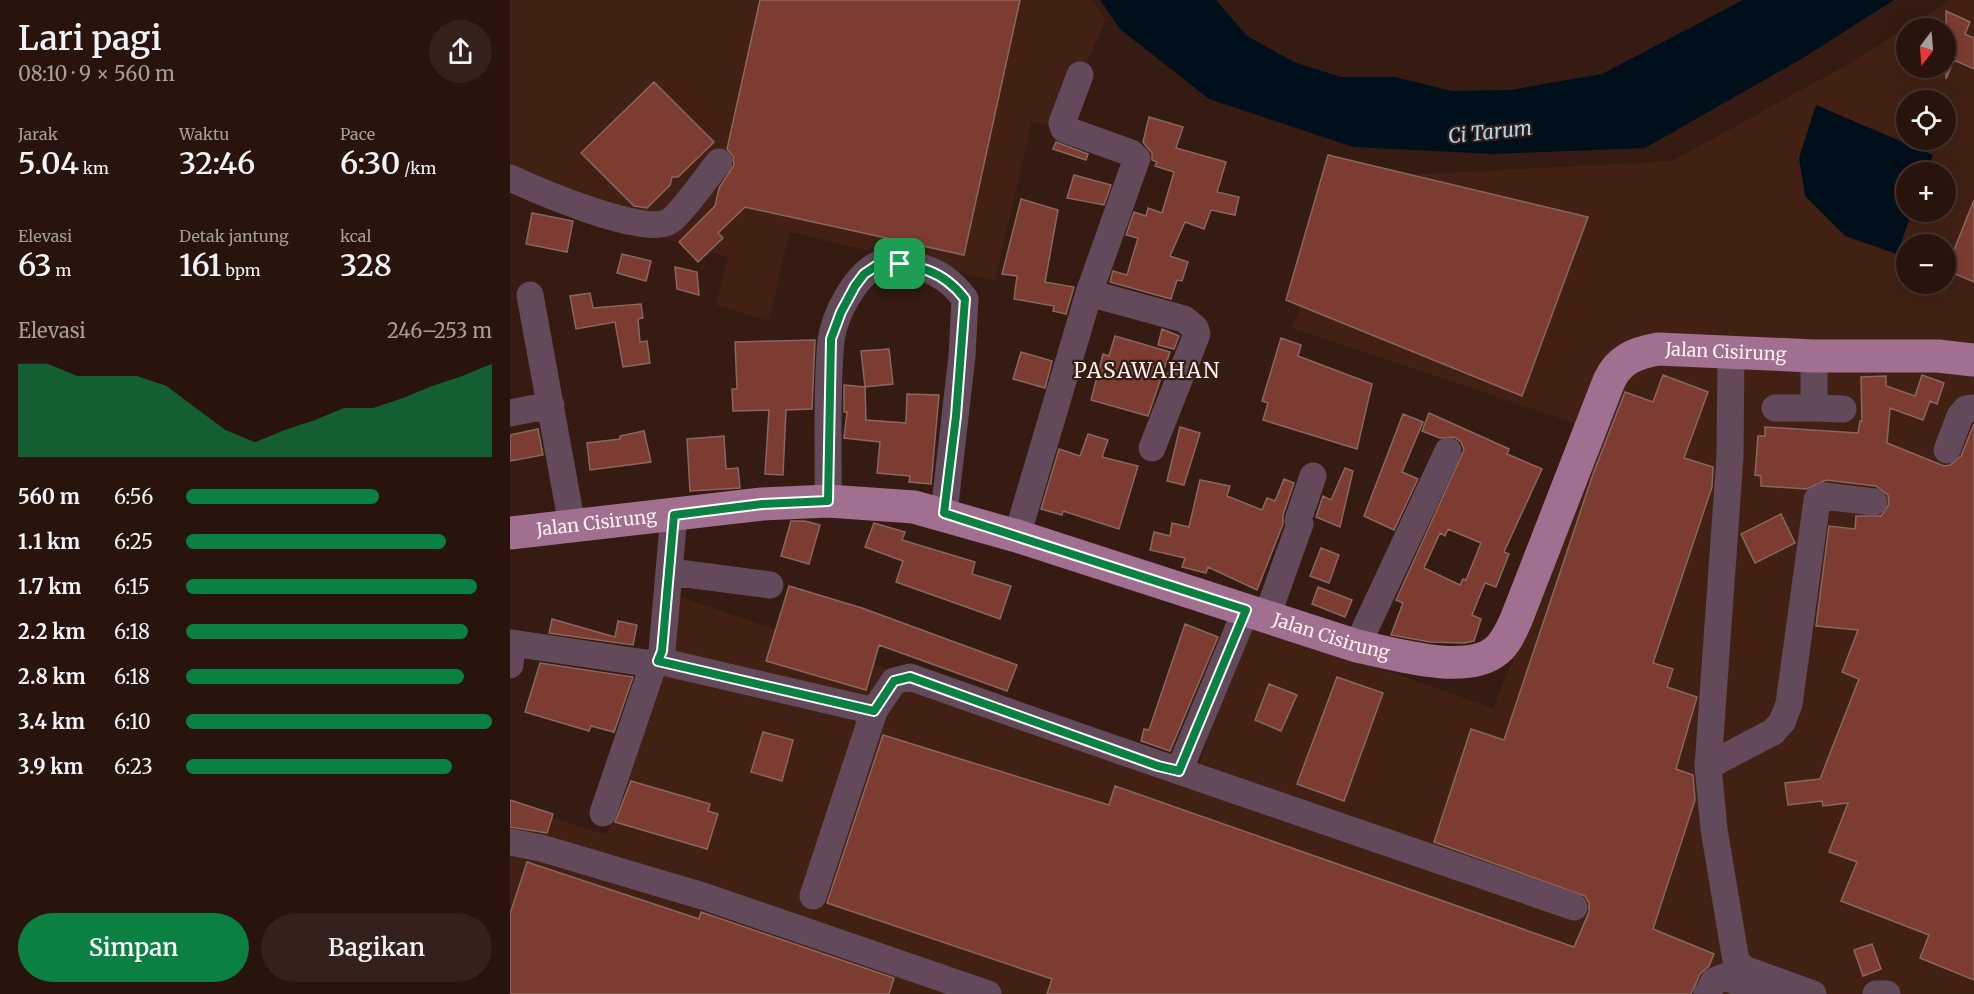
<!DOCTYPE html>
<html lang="id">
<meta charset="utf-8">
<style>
body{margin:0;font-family:Merriweather,serif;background:#34211b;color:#f1f3f6;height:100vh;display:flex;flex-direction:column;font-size:22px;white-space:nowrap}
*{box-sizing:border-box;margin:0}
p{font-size:20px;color:#a59e9d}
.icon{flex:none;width:33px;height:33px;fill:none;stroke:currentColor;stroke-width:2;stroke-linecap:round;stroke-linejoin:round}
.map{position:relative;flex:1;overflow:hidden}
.panel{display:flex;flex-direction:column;background:#28140d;width:510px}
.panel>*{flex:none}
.needle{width:39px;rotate:196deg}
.tools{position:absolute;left:1386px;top:18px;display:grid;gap:12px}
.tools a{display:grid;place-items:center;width:60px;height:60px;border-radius:50%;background:#28140d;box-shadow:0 6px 24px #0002,0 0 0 2px #44332e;font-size:30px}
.pin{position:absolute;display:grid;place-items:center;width:51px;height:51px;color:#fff;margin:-26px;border-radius:12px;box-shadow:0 3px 9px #0006}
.round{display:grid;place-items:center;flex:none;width:63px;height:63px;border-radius:32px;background:#34211b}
.summary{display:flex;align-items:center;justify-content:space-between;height:102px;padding:0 18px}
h1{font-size:33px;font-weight:600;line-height:45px}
.figures{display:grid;grid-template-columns:repeat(3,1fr);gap:9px;height:102px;padding:6px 18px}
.figures div{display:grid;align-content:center}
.figures b{font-size:30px;font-weight:600}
.figures small{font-size:16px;font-weight:400}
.figures p{font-size:16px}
.chart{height:168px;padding:12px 18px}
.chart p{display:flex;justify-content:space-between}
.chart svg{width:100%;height:108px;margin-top:6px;fill:#0b8043;opacity:.7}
.cta{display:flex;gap:12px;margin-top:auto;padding:12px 18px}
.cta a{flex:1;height:69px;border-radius:36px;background:#0b8043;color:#fff;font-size:24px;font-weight:600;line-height:69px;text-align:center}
.cta a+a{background:#34211b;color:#f1f3f6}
ul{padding:0 18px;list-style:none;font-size:20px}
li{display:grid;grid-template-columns:96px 72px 1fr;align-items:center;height:45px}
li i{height:15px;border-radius:8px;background:#0b8043}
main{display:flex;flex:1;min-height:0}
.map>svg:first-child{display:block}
.built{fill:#422114;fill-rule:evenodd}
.water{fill:#00101b}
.building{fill:#7c3c31;stroke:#896760;stroke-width:1.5;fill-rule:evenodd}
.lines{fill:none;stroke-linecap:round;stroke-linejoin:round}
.minor{stroke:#634a5a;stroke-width:27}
.major{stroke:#a17091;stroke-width:33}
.route-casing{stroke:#fff;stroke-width:12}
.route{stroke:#0b8043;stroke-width:8}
.labels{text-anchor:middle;stroke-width:4.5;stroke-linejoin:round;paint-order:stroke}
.street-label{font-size:18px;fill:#fdf1ed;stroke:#351b11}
.water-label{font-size:20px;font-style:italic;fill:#a3dafb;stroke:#351b11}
.quarter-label{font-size:21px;letter-spacing:1.5px;fill:#fdf1ed;stroke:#351b11}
</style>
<main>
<section class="panel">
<div class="summary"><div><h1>Lari pagi</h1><p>08:10 · 9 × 560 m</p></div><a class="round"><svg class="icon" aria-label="share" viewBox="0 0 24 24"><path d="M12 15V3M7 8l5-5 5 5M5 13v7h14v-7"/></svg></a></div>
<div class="figures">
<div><p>Jarak</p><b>5.04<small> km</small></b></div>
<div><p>Waktu</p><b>32:46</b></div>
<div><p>Pace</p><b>6:30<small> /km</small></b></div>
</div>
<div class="figures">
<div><p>Elevasi</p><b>63<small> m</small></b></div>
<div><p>Detak jantung</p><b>161<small> bpm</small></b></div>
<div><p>kcal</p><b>328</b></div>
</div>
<div class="chart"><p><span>Elevasi</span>246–253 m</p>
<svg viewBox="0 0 160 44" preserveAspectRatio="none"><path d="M0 44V6L10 6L20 11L30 11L40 11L50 15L60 24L70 33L80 38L90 33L100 29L110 24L120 24L130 20L140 15L150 11L160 6V44z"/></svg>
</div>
<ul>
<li><b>560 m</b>6:56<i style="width:63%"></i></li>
<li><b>1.1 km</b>6:25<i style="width:85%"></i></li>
<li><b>1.7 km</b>6:15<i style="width:95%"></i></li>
<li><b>2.2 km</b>6:18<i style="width:92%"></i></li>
<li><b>2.8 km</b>6:18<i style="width:91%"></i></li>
<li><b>3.4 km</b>6:10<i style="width:100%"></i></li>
<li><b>3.9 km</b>6:23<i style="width:87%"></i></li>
</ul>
<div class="cta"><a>Simpan</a><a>Bagikan</a></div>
</section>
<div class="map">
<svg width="1464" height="994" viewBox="0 0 1464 994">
<rect width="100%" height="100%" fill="#351b11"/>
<!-- built -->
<path class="built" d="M0,0H581L596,19L549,128L522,122L485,281L280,232L259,321L206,305L218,257L15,196L0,188Z
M1441,0H1464V994H0V804L97,835L169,596L685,776L739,623L983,708L1094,433L782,328L838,178L1162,161L1333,67ZM1396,28H1436V68H1396ZM1396,100H1436V140H1396ZM1396,172H1436V212H1396ZM1396,244H1436V284H1396Z"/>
<!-- water -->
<path class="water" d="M590,0H706L737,36L784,62L831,77H885L942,91L1000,90L1092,74L1233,0H1384L1293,58L1135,148L983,154L843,147L699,99L610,29Z
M1306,105L1423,155L1416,172H1396V212H1402L1387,254L1335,236L1295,196L1289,158Z"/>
<!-- building -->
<path class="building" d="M250,0H510L454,255L235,207L208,233L213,238L188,262L169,242L205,206L209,188L224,165L223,156L217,149Z
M1436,11L1460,22L1455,34L1464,38V69L1444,60L1436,79Z
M144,82L204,142L168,177H162L160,185L137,208L124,206L71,153Z
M639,117L673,127L666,148L716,162L707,192L729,197L725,215L701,210L694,229L675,222L660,256L678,262L672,281L667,280L661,299L600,282L603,271L617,275L628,238L616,235L624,212L636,216L638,208L652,213L664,172L645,166L647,162L642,160V153L633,142Z
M546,142L578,154L576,160L543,149Z
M818,155L1078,217L1012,396L776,300Z
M564,175L601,185L594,205L557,198Z
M511,199L548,210L535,282L564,287L556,314L543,311L544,306L504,299L507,276L492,274Z
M1464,200V282L1436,270Z
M22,213L63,221L57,252L16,244Z
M112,254L141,261L136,281L107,273Z
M165,267L187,272L189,295L167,289Z
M80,293L83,308L131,304L133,318L128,319L130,342L137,341L140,363L113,367L105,322L66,329L60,296Z
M652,329L669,336L664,349L648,345Z
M605,336L660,352L638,416L581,400L593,354L599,356Z
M771,338L791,345L788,356L862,384L847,449L753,420L758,403L752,401Z
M305,340L302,409L276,410L273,475L255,474L259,410L223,411L222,389H227L225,342Z
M379,349L383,384L355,387L351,351Z
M511,352L542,361L535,388L503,379Z
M1153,375L1198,392L1174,458L1203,467L1202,487L1143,663L1163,669L1157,687L1187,697L1166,769L1183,775L1185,800L1143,929L1204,954L1199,966L1190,974L1181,994H537L542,979L317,903L373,735L599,805L605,786L1064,947L1079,912V903L1075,896L924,842L961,729L994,740L1083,474L1115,392L1143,402Z
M1412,375L1434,383L1427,404L1420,401L1413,420L1380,408L1377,443L1434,466L1440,465L1451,456L1464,424V980L1410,958L1419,935L1331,901L1347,862L1319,852L1338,803L1313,806L1312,801L1278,805L1275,783L1310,779L1349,679L1332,672L1348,630L1306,626L1319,526L1345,529L1346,516H1371L1379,504L1378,495L1366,486L1316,480L1297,489L1251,486V476L1245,475L1248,436H1255V427L1348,433L1350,421H1352L1351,377L1376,376V386L1405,396Z
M334,385L355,387L356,420L396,423L397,394L429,395L421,484L399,482L400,476L367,473L370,442L334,438L337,412H334Z
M919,413L999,449L997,454L1032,469L994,552L999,554L986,587L975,583L962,615L971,619L964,641L954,643L920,642L881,635L893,603L886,600L954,450L951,442L944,437L930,438L912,431ZM938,529L971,543L956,580L953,579L950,585L914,568L930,533L935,536Z
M893,414L913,422L892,472L908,479L884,530L854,516Z
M670,427L690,433L674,485L657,481Z
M28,429L33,455L0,461V435Z
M134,431L141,462L80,470L77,443L110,439V436Z
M578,434L598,440L592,457L628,466L609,529L553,511L552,515L531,509L549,449L570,456Z
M214,436L216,469L228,468L230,488L180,491L177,439Z
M835,468L843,471L830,527L806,517L813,496L821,500Z
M774,479L784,483L773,515V524L747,590L698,567L696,573L672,567L675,558L640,550L644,532L660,536L662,523L679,527L690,480L720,486L717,496L752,510L757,498L765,501Z
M1271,514L1285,543L1245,563L1231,534Z
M281,521H295L310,525L299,564L271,556Z
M364,523L395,532L392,540L465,562L462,574L501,586L490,619L386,582L393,561L355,547Z
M811,548L829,555L819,583L800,576Z
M279,586L352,608L507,665L497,691L369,645L356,690L256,661Z
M808,587L842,600L835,617L802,604Z
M42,619L105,637L108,621L127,625L123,645L39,633Z
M675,624L708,637L660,751L631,741L634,729L639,730Z
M30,663L123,677L104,732L81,726L79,731L15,712Z
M827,677L873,693L834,801L787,784Z
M759,684L787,695L771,731L745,720Z
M253,732L283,740L272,781L241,772Z
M121,781L200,804L198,811L208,814L197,849L105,822Z
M0,800L43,814L37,833L0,827Z
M17,862L189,919L191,912L384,978L379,994H0V914Z
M1362,944L1371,969L1353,976L1344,950Z"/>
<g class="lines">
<!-- minor -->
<path class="minor" d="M570,75L552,123L554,129L621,153L627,158L579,293L674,319L685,328L687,334L642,448
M0,178C28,191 133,236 158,222C169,217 199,174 209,162
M20,295L62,525
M1221,353L1220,457L1198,766L1204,829L1226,961L1234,969L1303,994
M1304,356V408L1333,409
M1265,408H1304
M0,413L41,405
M1437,450L1450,416L1456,409L1464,408
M318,501C319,449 316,391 321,341C324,316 344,277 367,265C373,262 383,263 390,264C417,265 439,277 455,299L452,356L434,513
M507,536L579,293
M161,572L260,585
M757,616L790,524L788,520L803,476
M847,646L938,451
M149,661L364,711L384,681L400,677C621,756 843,830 1064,907
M0,665L2,643L136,663L149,661L152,651L164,515
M1198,766L1263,732L1272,722L1279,704L1307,500L1314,496L1364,502
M669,771L736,610
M93,813L144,663
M0,842L31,848L196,897L478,994
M303,896L364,711
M1197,994L1204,981L1214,977L1250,990
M1366,994H1377"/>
<!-- major -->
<path class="major" id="s1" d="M0,533L252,504L318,501L404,507L507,536L847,646C882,653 955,676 986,651C996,643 1001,631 1006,620L1099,381C1109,359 1126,353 1148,349L1304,356H1428L1464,360"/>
</g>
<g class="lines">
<!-- route casing -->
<g class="route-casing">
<path id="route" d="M369,264C405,263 433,270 455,299L446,416L434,513L736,610L669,771L648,766L400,677L384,681L364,711L148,661L152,651L164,515L252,504L318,501L321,339L331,312L345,286L354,274Z"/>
</g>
<!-- route -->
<use href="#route" class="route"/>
</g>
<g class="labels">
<!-- street labels -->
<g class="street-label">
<text dy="6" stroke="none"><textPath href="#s1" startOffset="1436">Jalan Cisirung</textPath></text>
<text dy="6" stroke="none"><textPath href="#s1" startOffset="87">Jalan Cisirung</textPath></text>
<text dy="6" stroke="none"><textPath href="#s1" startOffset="843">Jalan Cisirung</textPath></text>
</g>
<!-- water labels -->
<g class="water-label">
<text transform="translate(980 132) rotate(-6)" y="7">Ci Tarum</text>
</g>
<!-- quarter labels -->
<g class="quarter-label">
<text x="637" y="378">PASAWAHAN</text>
</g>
</g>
</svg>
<div class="tools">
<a><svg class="needle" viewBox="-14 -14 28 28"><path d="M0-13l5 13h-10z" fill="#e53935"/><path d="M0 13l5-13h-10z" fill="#a59e9d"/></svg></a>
<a><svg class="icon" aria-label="locate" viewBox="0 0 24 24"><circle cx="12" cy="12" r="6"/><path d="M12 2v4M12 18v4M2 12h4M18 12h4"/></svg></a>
<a>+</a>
<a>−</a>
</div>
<div class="pin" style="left:390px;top:264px;background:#1e9e55"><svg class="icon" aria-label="arrive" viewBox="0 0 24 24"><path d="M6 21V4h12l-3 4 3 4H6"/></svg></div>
</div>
</main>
